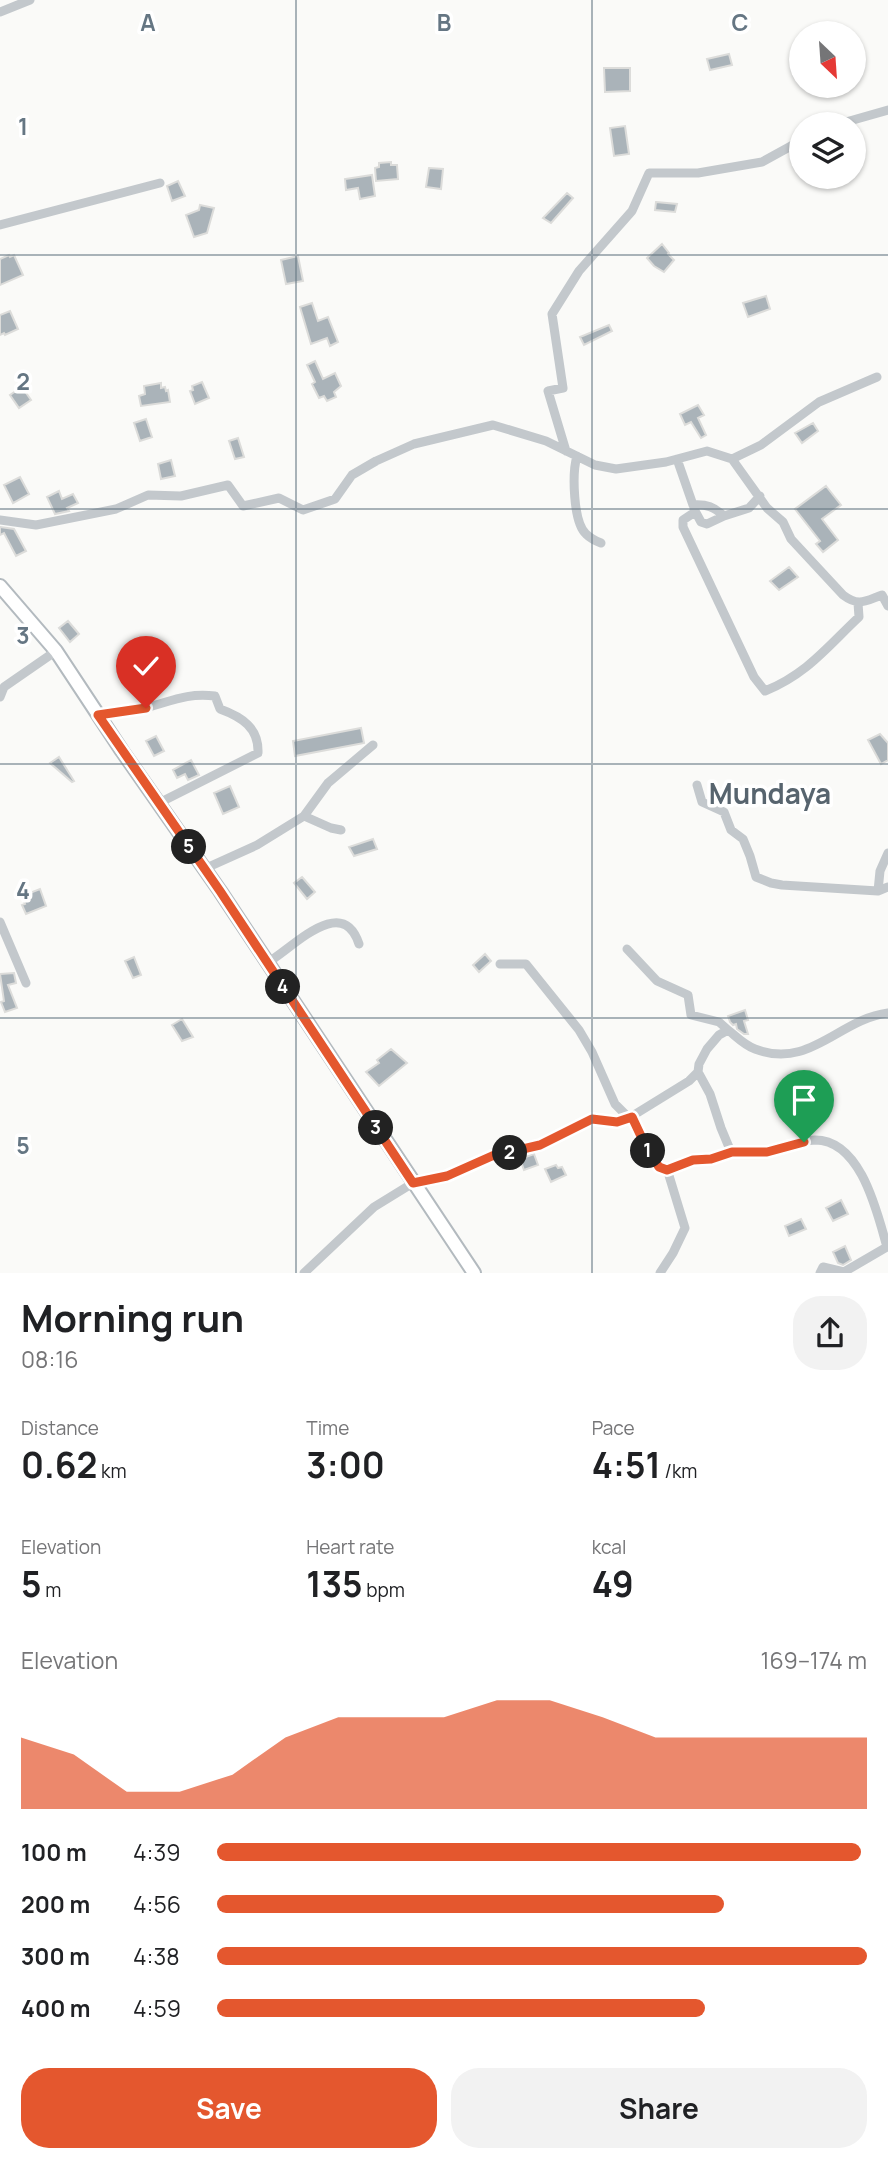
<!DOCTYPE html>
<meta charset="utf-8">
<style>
body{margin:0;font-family:Manrope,sans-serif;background:#f2f2f2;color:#202124;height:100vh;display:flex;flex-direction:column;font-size:26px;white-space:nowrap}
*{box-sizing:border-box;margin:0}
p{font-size:23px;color:#757577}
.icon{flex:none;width:38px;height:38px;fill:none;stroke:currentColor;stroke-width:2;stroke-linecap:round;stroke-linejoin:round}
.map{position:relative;height:1273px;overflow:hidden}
.panel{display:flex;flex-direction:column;background:#fff;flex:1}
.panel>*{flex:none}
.needle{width:46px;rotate:155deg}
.controls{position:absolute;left:789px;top:21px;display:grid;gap:14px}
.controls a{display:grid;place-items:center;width:77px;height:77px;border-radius:50%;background:#fff;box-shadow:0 2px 5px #0004;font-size:35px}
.pin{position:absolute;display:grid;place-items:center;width:60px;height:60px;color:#fff;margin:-72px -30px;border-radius:50% 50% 50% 0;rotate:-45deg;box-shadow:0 0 7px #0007}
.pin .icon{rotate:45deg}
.km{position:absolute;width:35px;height:35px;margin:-18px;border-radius:50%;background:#222;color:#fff;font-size:19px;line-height:35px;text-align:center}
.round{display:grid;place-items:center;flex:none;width:74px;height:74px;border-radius:28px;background:#f2f2f2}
.overview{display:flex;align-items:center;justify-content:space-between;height:119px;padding:0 21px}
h1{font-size:38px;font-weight:700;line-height:52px}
.metrics{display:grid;grid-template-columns:repeat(3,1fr);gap:10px;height:119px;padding:7px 21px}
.metrics div{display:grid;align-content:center}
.metrics b{font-size:35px;font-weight:700}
.metrics small{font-size:19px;font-weight:400}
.metrics p{font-size:19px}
.chart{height:196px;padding:14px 21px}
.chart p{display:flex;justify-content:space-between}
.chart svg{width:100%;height:126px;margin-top:7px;fill:#e4572e;opacity:.7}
.primary-button{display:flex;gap:14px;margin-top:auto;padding:14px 21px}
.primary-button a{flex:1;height:80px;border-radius:28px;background:#e4572e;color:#fff;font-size:28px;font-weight:700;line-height:80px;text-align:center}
.primary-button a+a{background:#f2f2f2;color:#202124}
ul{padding:0 21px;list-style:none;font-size:23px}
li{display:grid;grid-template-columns:112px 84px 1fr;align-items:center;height:52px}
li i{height:18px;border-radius:9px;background:#e4572e}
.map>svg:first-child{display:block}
.building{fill:#aab3b9;stroke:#dcdcda;stroke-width:2}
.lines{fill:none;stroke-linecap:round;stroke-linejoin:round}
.secondary-casing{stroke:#b3babf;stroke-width:16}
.street{stroke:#c3c8cc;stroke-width:9}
.secondary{stroke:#fff;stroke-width:12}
.route-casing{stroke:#fff;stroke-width:14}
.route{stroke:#e4572e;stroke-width:9}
.grid{fill:none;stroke:#657683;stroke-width:2;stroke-opacity:0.55}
.labels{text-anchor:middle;stroke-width:7;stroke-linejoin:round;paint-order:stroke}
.quarter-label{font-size:28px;font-weight:bold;fill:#57646e;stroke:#fff}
.grid-label{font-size:23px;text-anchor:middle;font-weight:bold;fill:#657683;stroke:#fff;stroke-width:7;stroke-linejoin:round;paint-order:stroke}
</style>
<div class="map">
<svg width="888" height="1273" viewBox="0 0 888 1273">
<rect width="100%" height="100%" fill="#fafaf8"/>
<!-- building -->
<path class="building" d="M729,54L732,65L710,70L707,59Z
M604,68H630V91L605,92Z
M625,126L629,154L614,156L610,128Z
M391,162V165H397L398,179L376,181L375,168L379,167V163Z
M429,168L443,169L441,189L426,187Z
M372,175L375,196L360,199L358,188L346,190L345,179Z
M178,181L185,196L172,201L167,186Z
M567,193L573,198L551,223L543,218Z
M656,202L677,204L675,212L655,210Z
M200,205L214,208L207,233L194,237L186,215L199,210Z
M662,244L669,253L668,254L674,260L664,272L654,266L647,258Z
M9,255L10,257L14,255L23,275L0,285V259Z
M298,256L303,281L286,284L281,260Z
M766,296L770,309L748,317L743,303Z
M312,303L318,321L328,317L338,342L330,346L327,338L311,344L300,307Z
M10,311L18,329L5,335L4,333L0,335V315Z
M609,325L612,331L584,345L580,337Z
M315,361L323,379L335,373L341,386L334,392L336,397L327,401L324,396L319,398L312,384L315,382L307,365Z
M202,382L209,398L195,404L190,391L193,390L192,386Z
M161,383V388L165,387L166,391L168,390L170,402L141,406L139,396L145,394L144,386Z
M22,387L31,400L19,408L10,395Z
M698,405L704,415L698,418L706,435L701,438L691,422L685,425L680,414Z
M146,419L152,437L140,441L134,423Z
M813,423L818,431L802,443L795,433Z
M238,438L244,457L235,459L229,441Z
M171,460L175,476L161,479L158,464Z
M20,477L29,494L13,503L4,485Z
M826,486L841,505L822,519L838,540L823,552L816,544L820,541L795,509Z
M59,491L62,499L73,494L78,503L67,508L69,511L55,514L47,497Z
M0,527L14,529L26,551L16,556L4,533L0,535Z
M789,567L798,577L779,590L770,581Z
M68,621L79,634L70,642L59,628Z
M361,728L364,743L295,756L293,741Z
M880,734L888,743V760L881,764L868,740Z
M156,736L164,751L154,756L146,741Z
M59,757L74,781L72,782L50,763Z
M191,760L199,775L188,780L185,774L177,778L173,770Z
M230,786L239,807L223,814L214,793Z
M373,839L377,849L354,856L349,847Z
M302,877L315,892L307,899L294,883Z
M40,889L46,906L26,914L22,905L25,904L22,896Z
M485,954L491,961L479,972L473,965Z
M134,957L141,975L133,978L125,961Z
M14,973L16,983L8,985L17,1008L5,1012L1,1002L4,1001L0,974Z
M745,1010L748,1020L744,1021L748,1034H744L737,1029L736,1024L733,1025L730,1022L728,1016Z
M182,1019L193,1037L182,1041L172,1025Z
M391,1049L407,1063L379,1086L366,1072L379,1063L377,1060Z
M534,1154L538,1165L524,1170L520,1159Z
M556,1165L558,1168L562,1167L566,1175L551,1182L545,1169Z
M841,1200L848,1214L833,1221L826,1208Z
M801,1219L806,1229L789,1236L785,1226Z
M845,1246L851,1260L843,1265L838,1263L833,1252Z"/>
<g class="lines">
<!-- secondary casing -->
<g class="secondary-casing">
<path id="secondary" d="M0,586L56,651L122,751L220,891L474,1273"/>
</g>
<!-- street -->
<path class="street" d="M0,12L30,0
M839,124L888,110
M0,225L160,183
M566,451L548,391L563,388L552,314L579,271L632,211L649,173H698L762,162L802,140
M577,456C572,473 573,522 586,534C590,538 596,541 601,543
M677,459L693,505C707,504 714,507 724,516L749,508L760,496
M732,459L761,445L819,402L877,377
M694,509L701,522L707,524L724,516
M695,512L683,520V527L754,677L765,691C807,674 827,647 859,617L858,603
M0,520L36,525L116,509L148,495L181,496L228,485L243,506L279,498L303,510L335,499L352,475L376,461L414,444L493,425L546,441L595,465L616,469L666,462L707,451L732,459L767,508L783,522L791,539L843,595C859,607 865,601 882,595L888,606
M0,697L4,687L56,651
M98,715C115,713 133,711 149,707C174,700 188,693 215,696L220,709C242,717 259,728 258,753L159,803
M697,785L702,802L724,812L731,830L743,839L750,856L756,877L771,883L782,885L878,891L888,887
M304,816L331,828L341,830
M204,869L257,845L304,816L328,783L373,745
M878,891L880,871L888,853
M0,922L26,983
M627,949L657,981L688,995L691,1015L719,1022L728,1030
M267,963C293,948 342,893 359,944
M500,964H526L579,1030L592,1052L615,1104L629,1118
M633,1117C637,1129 650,1162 661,1168C670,1173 686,1161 696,1160C709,1159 719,1154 731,1152C744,1150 756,1154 768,1151C784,1148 799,1141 815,1140C861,1140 877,1212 887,1247L844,1272L823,1267L820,1273
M731,1152L721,1128L710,1094L698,1072L699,1064L707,1049L719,1035L728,1030C737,1037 744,1045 755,1049C810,1070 839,1019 888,1013
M304,1273L374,1207L413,1183L447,1176L492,1156L540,1145L592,1119L616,1122L629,1118L689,1081L698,1072
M660,1273L673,1253L685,1228L667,1169"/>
<!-- secondary -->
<use href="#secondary" class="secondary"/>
</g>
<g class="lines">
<!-- route casing -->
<g class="route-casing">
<path id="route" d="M146,708L98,715L220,891L413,1183L447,1176L492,1156L540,1145L592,1119L617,1122L632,1117L648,1151L659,1167L667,1170L693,1160L711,1159L732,1152H767L804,1142"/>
</g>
<!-- route -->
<use href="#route" class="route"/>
</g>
<!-- grid -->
<path class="grid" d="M296,0V1273M592,0V1273M0,255H888M0,509H888M0,764H888M0,1018H888"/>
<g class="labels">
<!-- quarter labels -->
<g class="quarter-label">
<text x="770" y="804">Mundaya</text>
</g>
</g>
<g class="grid-label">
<text x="148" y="31">A</text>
<text x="444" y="31">B</text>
<text x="740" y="31">C</text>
<text x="23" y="135">1</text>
<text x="23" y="390">2</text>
<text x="23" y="644">3</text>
<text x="23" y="899">4</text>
<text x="23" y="1154">5</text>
</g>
</svg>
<div class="controls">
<a><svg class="needle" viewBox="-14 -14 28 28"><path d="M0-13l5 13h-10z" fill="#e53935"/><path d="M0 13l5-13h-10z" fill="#757577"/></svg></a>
<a><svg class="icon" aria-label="layers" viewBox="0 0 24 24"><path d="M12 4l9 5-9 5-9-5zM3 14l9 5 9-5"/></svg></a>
</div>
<div class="pin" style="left:804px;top:1142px;background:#1e9e55"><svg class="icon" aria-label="arrive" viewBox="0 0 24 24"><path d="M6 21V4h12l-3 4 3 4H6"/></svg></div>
<div class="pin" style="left:146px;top:708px;background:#d93025"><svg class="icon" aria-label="check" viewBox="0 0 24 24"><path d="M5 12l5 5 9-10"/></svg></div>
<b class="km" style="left:648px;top:1151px">1</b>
<b class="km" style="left:510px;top:1153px">2</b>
<b class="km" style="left:376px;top:1128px">3</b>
<b class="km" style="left:283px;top:987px">4</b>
<b class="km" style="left:189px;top:847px">5</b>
</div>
<section class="panel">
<div class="overview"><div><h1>Morning run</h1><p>08:16</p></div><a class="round"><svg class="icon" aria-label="share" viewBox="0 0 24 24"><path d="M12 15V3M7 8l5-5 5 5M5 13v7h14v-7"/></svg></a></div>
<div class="metrics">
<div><p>Distance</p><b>0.62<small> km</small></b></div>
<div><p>Time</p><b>3:00</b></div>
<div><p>Pace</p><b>4:51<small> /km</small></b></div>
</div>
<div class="metrics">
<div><p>Elevation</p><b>5<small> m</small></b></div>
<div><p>Heart rate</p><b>135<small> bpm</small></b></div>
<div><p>kcal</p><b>49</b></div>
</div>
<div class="chart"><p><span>Elevation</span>169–174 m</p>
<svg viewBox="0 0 160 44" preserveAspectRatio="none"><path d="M0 44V19L10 25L20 38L30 38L40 32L50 19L60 12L70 12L80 12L90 6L100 6L110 12L120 19L130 19L140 19L150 19L160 19V44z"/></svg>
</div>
<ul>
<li><b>100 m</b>4:39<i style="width:99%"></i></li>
<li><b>200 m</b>4:56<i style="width:78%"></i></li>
<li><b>300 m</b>4:38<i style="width:100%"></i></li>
<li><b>400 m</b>4:59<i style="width:75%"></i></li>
</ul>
<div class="primary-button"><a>Save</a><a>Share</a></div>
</section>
